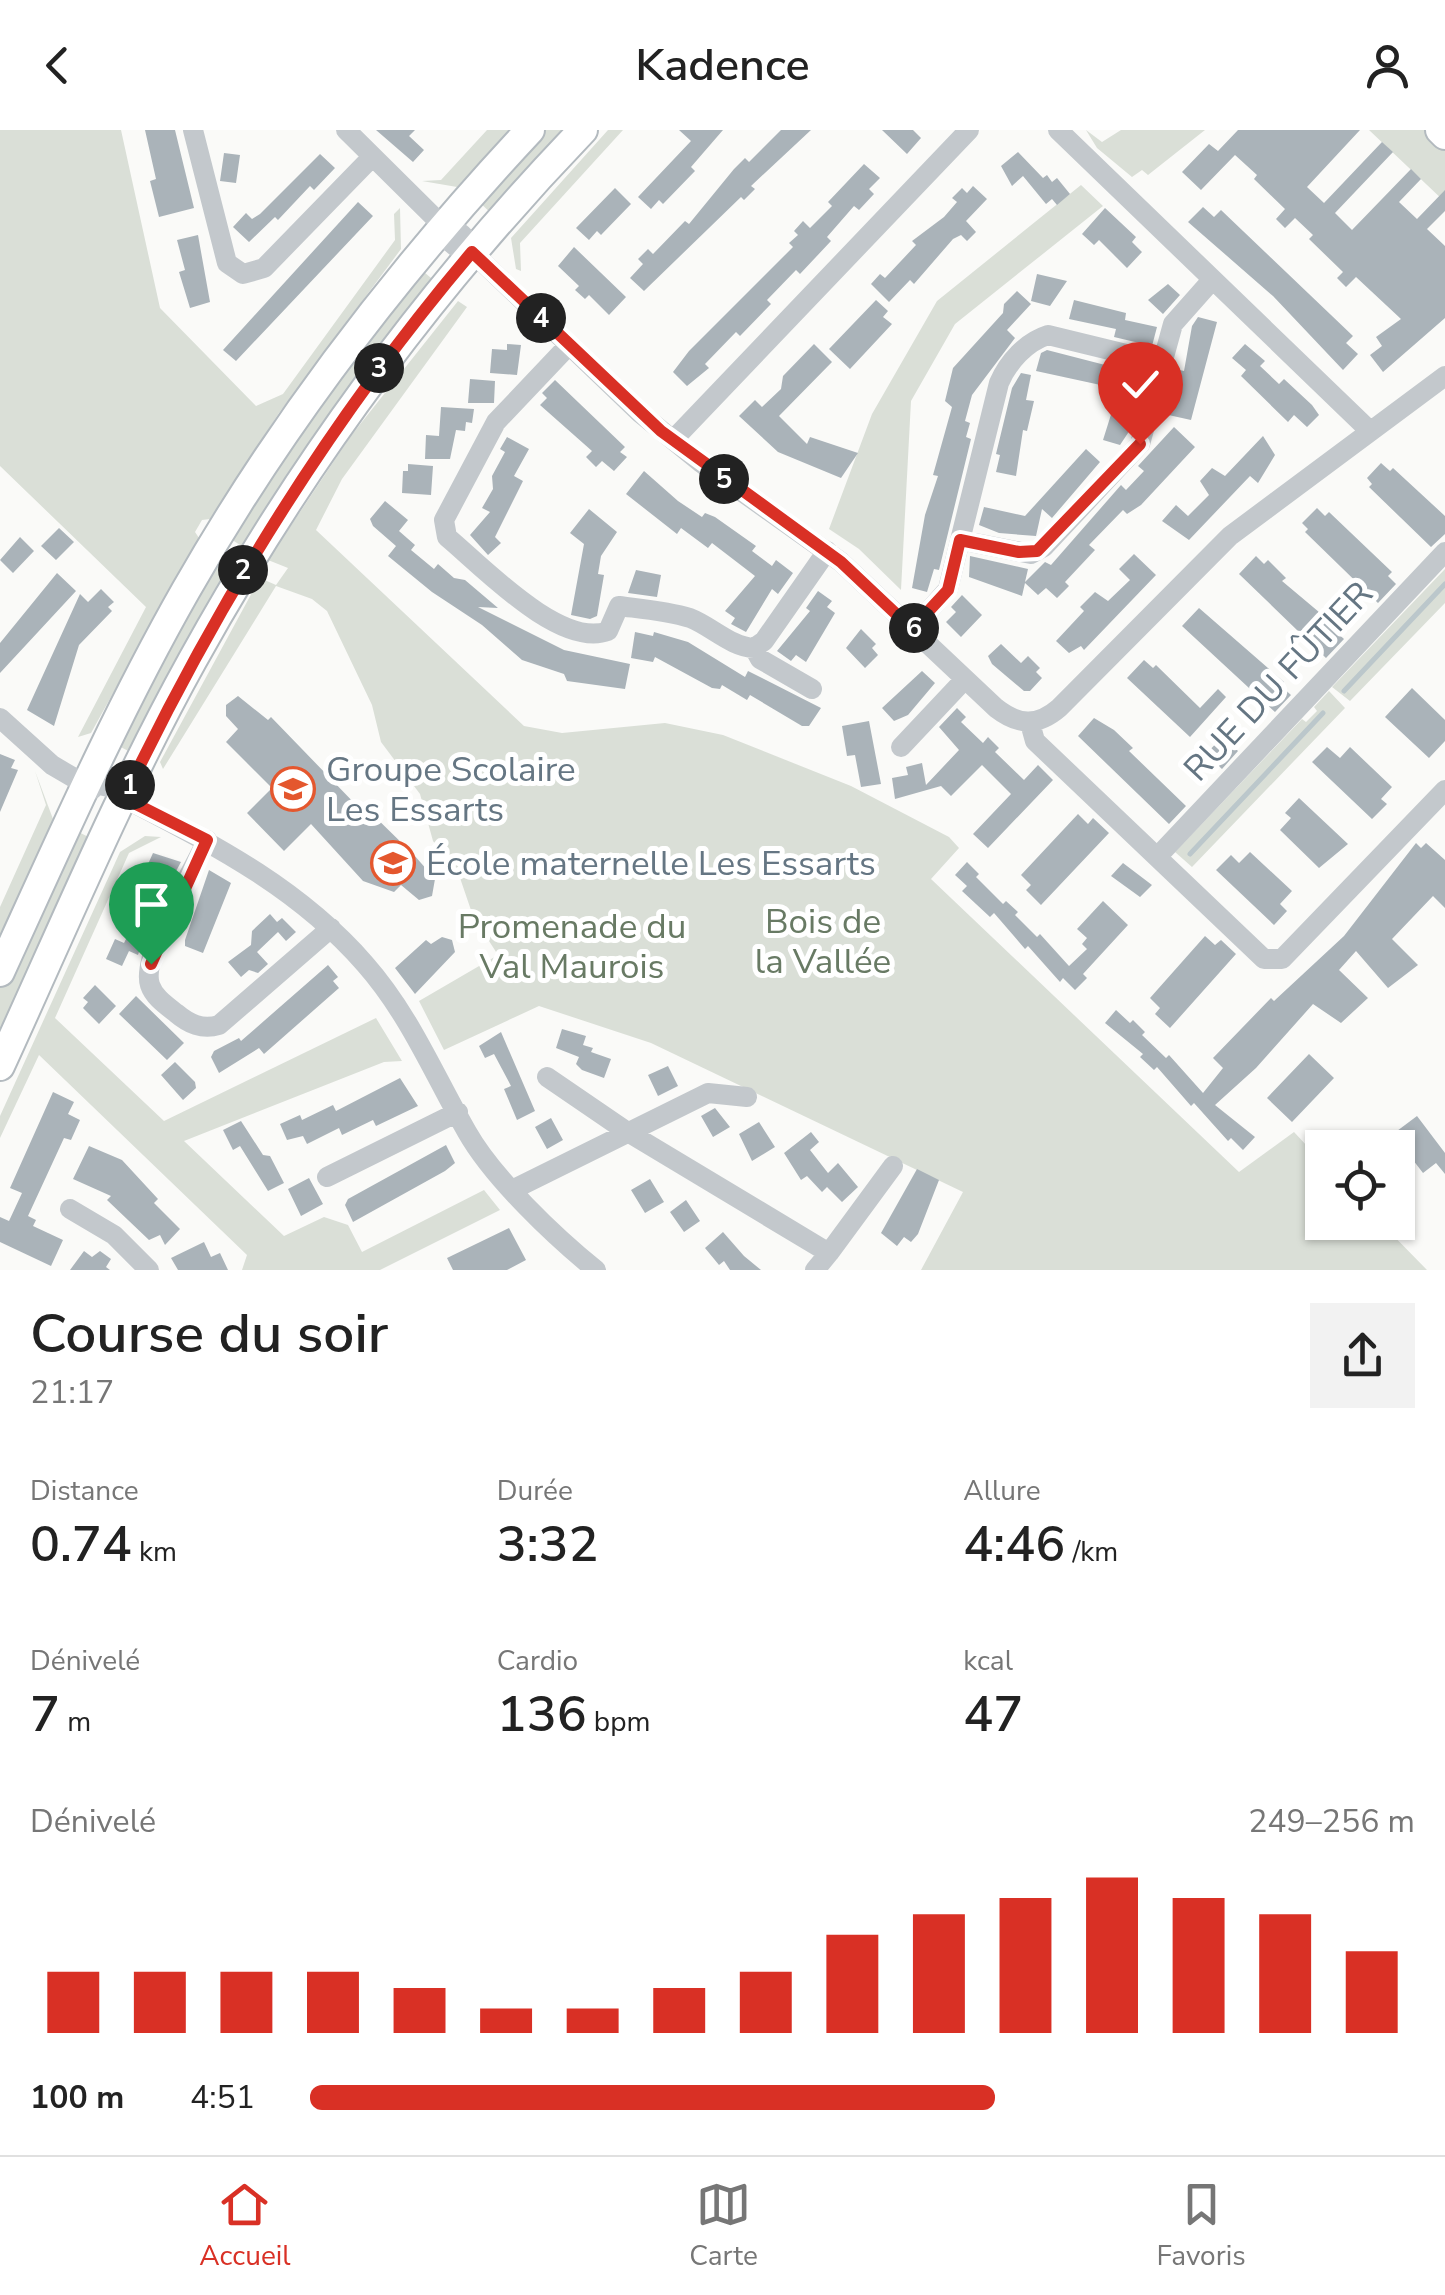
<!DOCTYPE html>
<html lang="fr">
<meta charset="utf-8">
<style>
body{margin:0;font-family:"Nunito Sans",sans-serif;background:#f2f2f2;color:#222;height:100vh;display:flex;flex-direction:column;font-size:38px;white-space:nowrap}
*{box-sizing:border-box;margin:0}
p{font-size:32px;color:#767676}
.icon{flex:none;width:55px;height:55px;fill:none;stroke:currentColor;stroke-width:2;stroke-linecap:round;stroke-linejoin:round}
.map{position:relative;height:1140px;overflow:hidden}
.sheet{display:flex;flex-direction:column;background:#fff;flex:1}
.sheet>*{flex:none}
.fabs{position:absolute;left:1305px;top:1000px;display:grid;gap:20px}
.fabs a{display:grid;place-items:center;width:110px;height:110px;border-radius:0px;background:#fff;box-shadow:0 2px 8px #0004;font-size:50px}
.pin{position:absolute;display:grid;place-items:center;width:85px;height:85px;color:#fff;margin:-102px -42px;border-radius:50% 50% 50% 0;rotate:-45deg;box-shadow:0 0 10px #0007}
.pin .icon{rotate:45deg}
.km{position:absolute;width:50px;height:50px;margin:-25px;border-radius:50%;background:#222;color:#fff;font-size:28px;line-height:50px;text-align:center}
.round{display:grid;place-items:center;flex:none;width:105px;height:105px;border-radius:0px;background:#f2f2f2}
.headline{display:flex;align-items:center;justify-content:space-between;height:170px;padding:0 30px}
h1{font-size:55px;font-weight:600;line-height:75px}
.metrics{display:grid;grid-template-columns:repeat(3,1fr);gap:15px;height:170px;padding:10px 30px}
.metrics div{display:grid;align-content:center}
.metrics b{font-size:50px;font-weight:600}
.metrics small{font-size:28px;font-weight:400}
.metrics p{font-size:28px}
.chart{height:280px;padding:20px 30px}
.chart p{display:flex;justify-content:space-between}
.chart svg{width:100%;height:180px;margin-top:10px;stroke:#d93025;stroke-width:6}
ul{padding:0 30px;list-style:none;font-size:32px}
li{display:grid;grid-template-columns:160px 120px 1fr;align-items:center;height:75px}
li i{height:25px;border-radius:12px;background:#d93025}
header{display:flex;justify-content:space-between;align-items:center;height:130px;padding:0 30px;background:#fff;font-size:45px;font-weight:600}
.tabs{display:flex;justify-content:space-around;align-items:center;height:140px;border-top:2px solid #e0e0e0;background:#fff;font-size:28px;color:#767676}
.tabs a{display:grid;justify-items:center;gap:5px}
.tabs .on{color:#d93025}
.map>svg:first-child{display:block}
.green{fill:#dadfd7}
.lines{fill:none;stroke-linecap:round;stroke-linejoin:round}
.stream{stroke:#bbc7cb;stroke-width:5}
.building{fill:#aab3b9}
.secondary-casing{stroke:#b3babf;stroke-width:32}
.street{stroke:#c3c8cc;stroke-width:20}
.secondary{stroke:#fff;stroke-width:28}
.route-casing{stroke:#fff;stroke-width:20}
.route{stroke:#d93025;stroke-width:12}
.labels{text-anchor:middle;stroke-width:10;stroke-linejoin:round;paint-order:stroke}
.street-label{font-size:35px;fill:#657683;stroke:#fff}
.poi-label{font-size:35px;fill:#657683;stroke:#fff;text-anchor:start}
.park-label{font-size:35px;fill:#687a64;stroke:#fff}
</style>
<header><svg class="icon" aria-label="back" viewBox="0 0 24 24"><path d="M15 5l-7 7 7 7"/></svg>Kadence<svg class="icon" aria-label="person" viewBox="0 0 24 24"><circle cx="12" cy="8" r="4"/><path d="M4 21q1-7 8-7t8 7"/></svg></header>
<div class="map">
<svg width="1445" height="1140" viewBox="0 0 1445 1140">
<rect width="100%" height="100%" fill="#fafaf8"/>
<!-- green -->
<path class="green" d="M0,0H121L160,178L256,276L283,264L395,110L394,84L400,78L401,119L279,283L210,389L202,390L195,402L199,408L91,603L78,607L146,477L0,336Z
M487,0H511L457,57L422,51L441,50Z
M539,0H574L494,86L476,69Z
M608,0H623L520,113L521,141L516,139L511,108Z
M1086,0L1102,12L1121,0H1205L1148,45L1142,40L1132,47L1097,18Z
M1369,0H1426L1445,18V72Z
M1081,55L1103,76L955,194L911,271L901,460L859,419L829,399L872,284L937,171Z
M418,137L437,153L248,420L226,406Z
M458,171L467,177L342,349L316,400L524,596L562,603L665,593L723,605L851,656L949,707L959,718L931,749L1239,1042L1294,1002L1322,1032V1092L1381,1093L1427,1140H921L963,1062L651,913L539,876L444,920L419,871L498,825L473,786L459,745L433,711L420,664L381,612L372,575L327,481L312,469L276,456L163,639L160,632L260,448L276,455L288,438L268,430L350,307Z
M218,420L240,433L136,625L113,613Z
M1445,439V473L1350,571L1332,557Z
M1329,561L1345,578L1192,737L1175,722L1302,589L1306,592L1317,581L1314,577Z
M35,641L53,689L0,807V777L46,675Z
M73,699L96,711L0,921V858Z
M145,706L161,707L129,723L55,888L164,991L376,888L402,931L384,932L184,1011L284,1106L324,1087L348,1095L362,1122L484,1060L500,1080L380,1140H242L247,1125L39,925L0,1008V986L120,722Z"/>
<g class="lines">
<!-- stream -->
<path class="stream" d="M1344,561L1445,454
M1190,724L1323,583"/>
</g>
<!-- building -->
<path class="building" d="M145,0H175L194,78L159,87L150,51L156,49Z
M376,0H415L409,6L424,20L413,32Z
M679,0H723L691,37L695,41L663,74L659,70L651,79L638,67L691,11Z
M781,0H811L751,56L755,59L744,70L741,67L644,161L630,148L643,134L638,129L648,119L653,124L685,91L689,94L734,39L745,28L749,32Z
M882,0H913L921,8L907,24Z
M1238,0H1360L1307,57L1324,73L1382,12L1393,22L1335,83L1352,100L1411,39L1421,49L1399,72L1417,89L1445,60V81L1427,99L1445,116V188L1383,242L1370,225L1382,216L1376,207L1401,189L1356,147L1346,157L1337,148L1343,142L1309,109L1313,105L1295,88L1285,98L1276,89L1285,79L1254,49L1257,45L1235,25L1201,60L1182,42L1209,14L1218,21Z
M1018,22L1043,48L1047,45L1052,52L1057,48L1070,64L1057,75L1052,69L1046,74L1023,46L1012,56L1001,36Z
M224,23L240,25L236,53L220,51Z
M320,24L335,38L314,60L310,56L278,90L275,87L249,112L233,97L246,83L252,89L260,84Z
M864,34L880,48L869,59L874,64L859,80L854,76L827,107L831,111L800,144L796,140L767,170L771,174L740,206L736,202L705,234L709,238L687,256L673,242L689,221L793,117L789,113L798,105L794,101L803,91L810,98L832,76L828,72Z
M973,56L987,69L966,91L976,102L967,111L961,105L953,109L914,154L910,150L889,172L871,154L880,144L885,148L916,115L912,111L944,87L957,72L952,68L962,58L967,63Z
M615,58L631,74L601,105L597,101L589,110L576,98Z
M358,72L373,86L236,231L223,220Z
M1203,77L1214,87L1221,80L1353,206L1346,213L1358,224L1343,240L1273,166L1188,92Z
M1105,78L1136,107L1132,112L1142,122L1127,138L1099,110L1094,115L1082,104Z
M198,105L210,172L190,178L179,142L185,140L177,110Z
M574,117L626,167L609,185L589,165L585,169L575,160L579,156L558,136Z
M1037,144L1067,151L1050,176L1031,171Z
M1168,154L1180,165L1163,184L1148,170Z
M1017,161L1031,174L1007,200L1015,208L972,265L965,291L970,293L966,307L971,309L939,440L934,439L927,462L912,458L925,385L938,346L933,345L952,277L945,271L953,238L1003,183L1004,174Z
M876,170L888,181L883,187L892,194L850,239L829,219Z
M1074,170L1126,183L1125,190L1157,197L1152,216L1114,207L1116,199L1069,189Z
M1198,187L1217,192L1191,290L1164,284L1175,239L1184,241L1192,196Z
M507,214L521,215L517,245L490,243L492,219L507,220Z
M814,214L832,232L779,286L807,314L810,307L858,323L841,348L778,322L739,286L755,270L762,277L781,259L783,246Z
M1245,214L1265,231L1260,236L1279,254L1284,249L1312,275L1319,285L1307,297L1294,285L1288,292L1241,246L1246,240L1232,228Z
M1047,220L1140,244L1130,300L1120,315L1103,310L1119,259L1036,241L1041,223Z
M1021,243L1031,245L1026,270L1034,271L1027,301L1023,300L1016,346L996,342L1000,325L996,324L1012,258Z
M470,249L495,251L494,273H468Z
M555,250L625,317L620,322L627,327L614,341L602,331L596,337L586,327L592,321L540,275L547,268L542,263Z
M441,277L474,279L472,293L466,292L465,301L456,300L450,329H425L426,305L439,306Z
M1174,297L1195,317L1141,375L1127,384L1123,380L1089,415L1095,420L1065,452L1069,456L1057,468L1046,458L1038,465L1025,453L1022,466L969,447L970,426L1028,439L1025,452L1045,432L1051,435L1121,355L1126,360L1144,341L1138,336Z
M1263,306L1275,325L1258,353L1250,346L1189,410L1162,391L1176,375L1188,386L1209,365L1200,351L1212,338L1225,346Z
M507,307L529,319L514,346L523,351L495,407L501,413L488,425L470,405L490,382L482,378L493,359L492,346L505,322L500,319Z
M1086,319L1100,332L1052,388L1042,379L1036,406L999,403L979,395L984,377L1025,386Z
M1381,333L1390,341L1393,338L1445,386V404L1431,417L1369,357L1372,354L1367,348Z
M408,334L433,336L431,365L402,363L403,341H408Z
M644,341L678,371L702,387L705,383L715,387L756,416L752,421L772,436L776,430L793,443L778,464L772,459L746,502L731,494L735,488L725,481L755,446L712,413L708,418L681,398L677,404L626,364Z
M385,371L408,390L399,401L415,415L411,420L434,439L438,434L454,448L465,450L498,478L478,477L564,520L630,534L625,559L567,551L564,544L522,530L482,495L432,462L388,426L396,416L373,396L370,389Z
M1317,378L1325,386L1329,382L1392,442L1388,446L1396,454L1378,473L1305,402L1308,399L1302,393Z
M589,379L617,402L601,426L598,444L604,445L597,486L590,489L571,485L584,414L570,403Z
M59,398L74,412L56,430L41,416Z
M20,407L34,421L13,443L0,430Z
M1134,424L1156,445L1084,520L1081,516L1069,523L1056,511L1084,481L1080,477L1095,462L1108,471L1130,450L1119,439Z
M1256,426L1264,434L1268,430L1286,448L1282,451L1338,498L1335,501L1344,509L1326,528L1239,444Z
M636,440L661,445L657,467L628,463Z
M57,443L76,461L0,543V513Z
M101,459L114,472L108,477L112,481L79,515L54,596L27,580L80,464L88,472Z
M818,461L832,471L827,477L835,483L806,532L796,525L791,531L777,521L810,481L806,478Z
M962,465L982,485L961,507L946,492L956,482L951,477Z
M1199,478L1284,552L1281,556L1291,565L1275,582L1182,496Z
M861,499L876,514L872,518L878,525L865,538L846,518Z
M635,502L653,506L654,502L688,512L745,547L748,541L821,578L809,596H802L750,565L747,570L722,555L720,559L712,558L655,527L653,532L631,528Z
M1001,514L1021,533L1028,526L1040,538L1036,542L1042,548L1030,561H1024L992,534L988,526Z
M1144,530L1153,538L1156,535L1200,578L1218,559L1226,567L1190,607L1127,548Z
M922,541L935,553L908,585L894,591L882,578Z
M1412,558L1445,590V611L1429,628L1385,587Z
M238,566L268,590L271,587L360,679L363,675L414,725L435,749L432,766L419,770L401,755L394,762L363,751L311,694L284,721L247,683L272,658L226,612L238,599L226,586V575Z
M957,578L966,587L961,592L983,613L988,607L999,618L995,622L1024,650L1038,635L1053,650L988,718L973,704L1011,664L982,635L951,666L941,656L895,669L892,648L908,645L906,637L922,633L926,655L959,620L939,597Z
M1094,588L1114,600L1133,618L1129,621L1186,676L1169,694L1078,606Z
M869,591L881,654L861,657L855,625L847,626L842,596Z
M1223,606L1238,621L1222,639L1206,624Z
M1327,617L1340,628L1350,617L1392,657L1381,669L1387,674L1372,689L1312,632Z
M0,624L15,630L11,638L18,640L0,682Z
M1299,668L1348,714L1319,738L1280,700L1291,688L1285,683Z
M1078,684L1088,694L1093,688L1109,703L1041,775L1026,760L1031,755L1021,745Z
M1416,713L1421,718L1426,713L1445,730V778L1433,766L1392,809L1418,835L1388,858L1356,821L1339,840L1368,868L1341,893L1313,874L1256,938L1215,975L1255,1007L1243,1020L1231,1008L1228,1011L1194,973L1191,976L1157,937L1154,940L1140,927L1143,924L1105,893L1116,880L1130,893L1133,890L1145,902L1142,905L1166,928L1169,925L1203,963L1223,938L1213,928L1271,868L1274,871L1344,806Z
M1250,722L1292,761L1280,774L1287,781L1274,795L1216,740L1231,725L1239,733Z
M153,723L181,732L174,745L165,741L161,750L144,743Z
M967,732L979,744L976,747L1003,774L1006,771L1018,782L1015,785L1037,807L1040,804L1069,836L1087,819L1082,814L1087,808L1077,799L1103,771L1128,795L1083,844L1087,848L1075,860L1063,848L1060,852L1028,816L1025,819L994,783L990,787L962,761L967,756L955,745Z
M1123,733L1152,755L1140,767L1111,746Z
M209,740L231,753L203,823L185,816V810Z
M146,764L160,771L155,782L148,779L142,794L125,787L134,766L144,771Z
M270,784L277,792L282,788L296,802L286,811L278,802L257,822L268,834L258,843L249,840L241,847L228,832L251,815L252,801Z
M1205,806L1215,815L1221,810L1236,824L1170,898L1155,884L1160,878L1150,868Z
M127,807L142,813L138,825L129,821L122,836L106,829L115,809L124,813Z
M442,807L452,810L455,822L415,864L395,838L426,810L431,814Z
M328,835L338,847L333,851L339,858L264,924L259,918L219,943L211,927L214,921L239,908L241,911Z
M95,855L116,876L99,894L83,878L88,872L83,868Z
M136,866L184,913L167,930L119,884Z
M562,899L586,906L583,915L593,918L591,922L611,929L604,948L582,940L576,934L579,927L556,918Z
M501,902L535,981L517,990L504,959L511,956L494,924L485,928L479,916Z
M1309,924L1334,948L1292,992L1267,968Z
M175,932L195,952L196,958L183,970L161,945Z
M668,936L678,956L658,966L648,945Z
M400,948L418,976L376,996L373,990L342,1005L339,998L307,1014L303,1006L287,1010L280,994L300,985L302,990L333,975L336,981Z
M53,962L74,972L68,984L80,990L71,1010L64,1008L28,1086L36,1090L33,1096L63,1110L51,1136L0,1112V1087L9,1091L22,1063L10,1058Z
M715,978L730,997L713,1007L701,986Z
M1417,986L1445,1023V1044L1436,1033L1423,1043L1393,1004Z
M551,988L563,1010L547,1019L535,997Z
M241,991L263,1025L270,1026L284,1053L268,1061L240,1016L233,1020L223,1000Z
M759,992L775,1017L752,1031L739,1004Z
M811,1002L819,1012L810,1020L828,1043L838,1033L858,1057L842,1072L827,1057L822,1062L807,1046L801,1050L784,1023Z
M446,1015L455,1033L445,1041L353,1092L345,1075L348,1069Z
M89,1016L122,1030L158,1069L154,1073L180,1099L165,1115L160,1105L149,1110L107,1070L111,1066L73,1049Z
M917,1039L939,1050L918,1104L911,1112L904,1107L897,1116L881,1103Z
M309,1048L323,1074L301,1086L288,1059Z
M650,1049L664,1072L645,1083L631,1060Z
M686,1070L700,1091L684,1102L670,1082Z
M509,1098L526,1130L507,1140H453L447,1128Z
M723,1102L744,1126L761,1140H730L724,1131L719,1135L705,1118Z
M204,1112L211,1127L220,1123L228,1140H178L171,1128Z
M84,1121L92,1127L100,1121L111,1129L106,1137L110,1140H70Z"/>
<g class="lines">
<!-- secondary casing -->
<g class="secondary-casing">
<path id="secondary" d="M1440,0L1445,5
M0,842C59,713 116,583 186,460C281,293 399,140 530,0
M0,936C62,801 120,661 192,531C299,337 429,160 583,0"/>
</g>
<!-- street -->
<path class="street" d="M193,0L227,133L243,144L264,138L372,27
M346,0L443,96
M1058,0L1370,301
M472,122H462L443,106V96C458,98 469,108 472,122L640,283L700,332L841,432L996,578C1018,595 1037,597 1059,578L1230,406L1445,246
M569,215L496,292L444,390L447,407C482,436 560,519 608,501L619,476C642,479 667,481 690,488C711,496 731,517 754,518L764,511L827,421
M673,310L969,0
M960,410L1031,424L1044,417L1140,314L1173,194L1212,150
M913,499L948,459L999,253C1008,232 1026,212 1048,205L1163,233
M754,518L760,529L812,559
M0,588L52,635L93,659
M1030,593L1035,611L1264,829H1282L1445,660
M901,617L965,549
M87,652L117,659L124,668C212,714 298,757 365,834C410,885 434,945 467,1002C493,1048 555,1107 596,1140
M207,710C194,740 140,825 150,855C154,867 166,875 176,883C189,894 202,900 219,895L331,798
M1159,725L1445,422
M547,947L626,1001L829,1123L893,1036
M327,1047L458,982
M514,1059L708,963L747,967
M70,1079L114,1105L149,1140
M815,1140L829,1123"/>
<!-- secondary -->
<use href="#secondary" class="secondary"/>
</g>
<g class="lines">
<!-- route casing -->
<g class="route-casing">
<path id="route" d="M151,834L207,710L124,668C218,471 331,288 472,122L661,301L841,432L912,499L948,460L960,410L1019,422L1037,421L1140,314"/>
</g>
<!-- route -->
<use href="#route" class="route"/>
</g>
<!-- icons -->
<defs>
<g id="school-ring" transform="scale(2.25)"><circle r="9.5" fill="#fff" stroke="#e4572e" stroke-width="1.5"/><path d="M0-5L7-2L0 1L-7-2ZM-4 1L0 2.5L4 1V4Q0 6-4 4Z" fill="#e4572e"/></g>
</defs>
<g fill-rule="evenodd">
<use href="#school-ring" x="293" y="659"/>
<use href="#school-ring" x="393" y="733"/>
</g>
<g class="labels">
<!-- street labels -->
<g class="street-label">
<text transform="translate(1278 551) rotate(-47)" y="12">RUE DU FÛTIER</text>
</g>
<!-- poi labels -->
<g class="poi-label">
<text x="326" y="651">Groupe Scolaire<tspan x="326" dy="40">Les Essarts</tspan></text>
<text x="426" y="745">École maternelle Les Essarts</text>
</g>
<!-- park labels -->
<g class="park-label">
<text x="823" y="803">Bois de<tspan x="823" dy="40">la Vallée</tspan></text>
<text x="572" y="808">Promenade du<tspan x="572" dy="40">Val Maurois</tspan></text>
</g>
</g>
</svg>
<div class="fabs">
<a><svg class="icon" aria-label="locate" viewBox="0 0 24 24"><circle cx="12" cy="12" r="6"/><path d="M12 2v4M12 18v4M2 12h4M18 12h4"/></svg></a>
</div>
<div class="pin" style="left:151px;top:834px;background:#1e9e55"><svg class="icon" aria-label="arrive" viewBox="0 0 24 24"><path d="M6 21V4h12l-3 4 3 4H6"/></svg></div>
<div class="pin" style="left:1140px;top:314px;background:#d93025"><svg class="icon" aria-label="check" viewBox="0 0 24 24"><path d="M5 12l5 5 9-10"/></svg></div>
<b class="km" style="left:130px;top:655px">1</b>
<b class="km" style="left:243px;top:440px">2</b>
<b class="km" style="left:379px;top:238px">3</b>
<b class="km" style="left:541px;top:188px">4</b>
<b class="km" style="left:724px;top:349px">5</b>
<b class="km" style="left:914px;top:498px">6</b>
</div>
<section class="sheet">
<div class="headline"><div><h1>Course du soir</h1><p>21:17</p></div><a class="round"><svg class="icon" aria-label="share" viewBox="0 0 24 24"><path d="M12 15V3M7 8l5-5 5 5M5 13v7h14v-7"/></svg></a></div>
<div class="metrics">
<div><p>Distance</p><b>0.74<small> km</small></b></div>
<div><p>Durée</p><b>3:32</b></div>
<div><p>Allure</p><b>4:46<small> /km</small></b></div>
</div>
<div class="metrics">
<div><p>Dénivelé</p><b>7<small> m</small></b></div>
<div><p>Cardio</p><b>136<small> bpm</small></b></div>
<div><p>kcal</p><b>47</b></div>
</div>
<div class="chart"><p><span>Dénivelé</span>249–256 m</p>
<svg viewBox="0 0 160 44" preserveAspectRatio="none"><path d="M5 44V29M15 44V29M25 44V29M35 44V29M45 44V33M55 44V38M65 44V38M75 44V33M85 44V29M95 44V20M105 44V15M115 44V11M125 44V6M135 44V11M145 44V15M155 44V24"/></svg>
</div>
<ul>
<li><b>100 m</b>4:51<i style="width:62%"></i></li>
</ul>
</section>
<nav class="tabs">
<a class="on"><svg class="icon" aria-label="home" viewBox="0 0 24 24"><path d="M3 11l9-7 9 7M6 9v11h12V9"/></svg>Accueil</a>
<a><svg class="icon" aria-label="map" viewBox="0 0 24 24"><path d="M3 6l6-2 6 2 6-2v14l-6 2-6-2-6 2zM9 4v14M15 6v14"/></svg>Carte</a>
<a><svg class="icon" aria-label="saved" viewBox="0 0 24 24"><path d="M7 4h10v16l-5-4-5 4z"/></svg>Favoris</a>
</nav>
